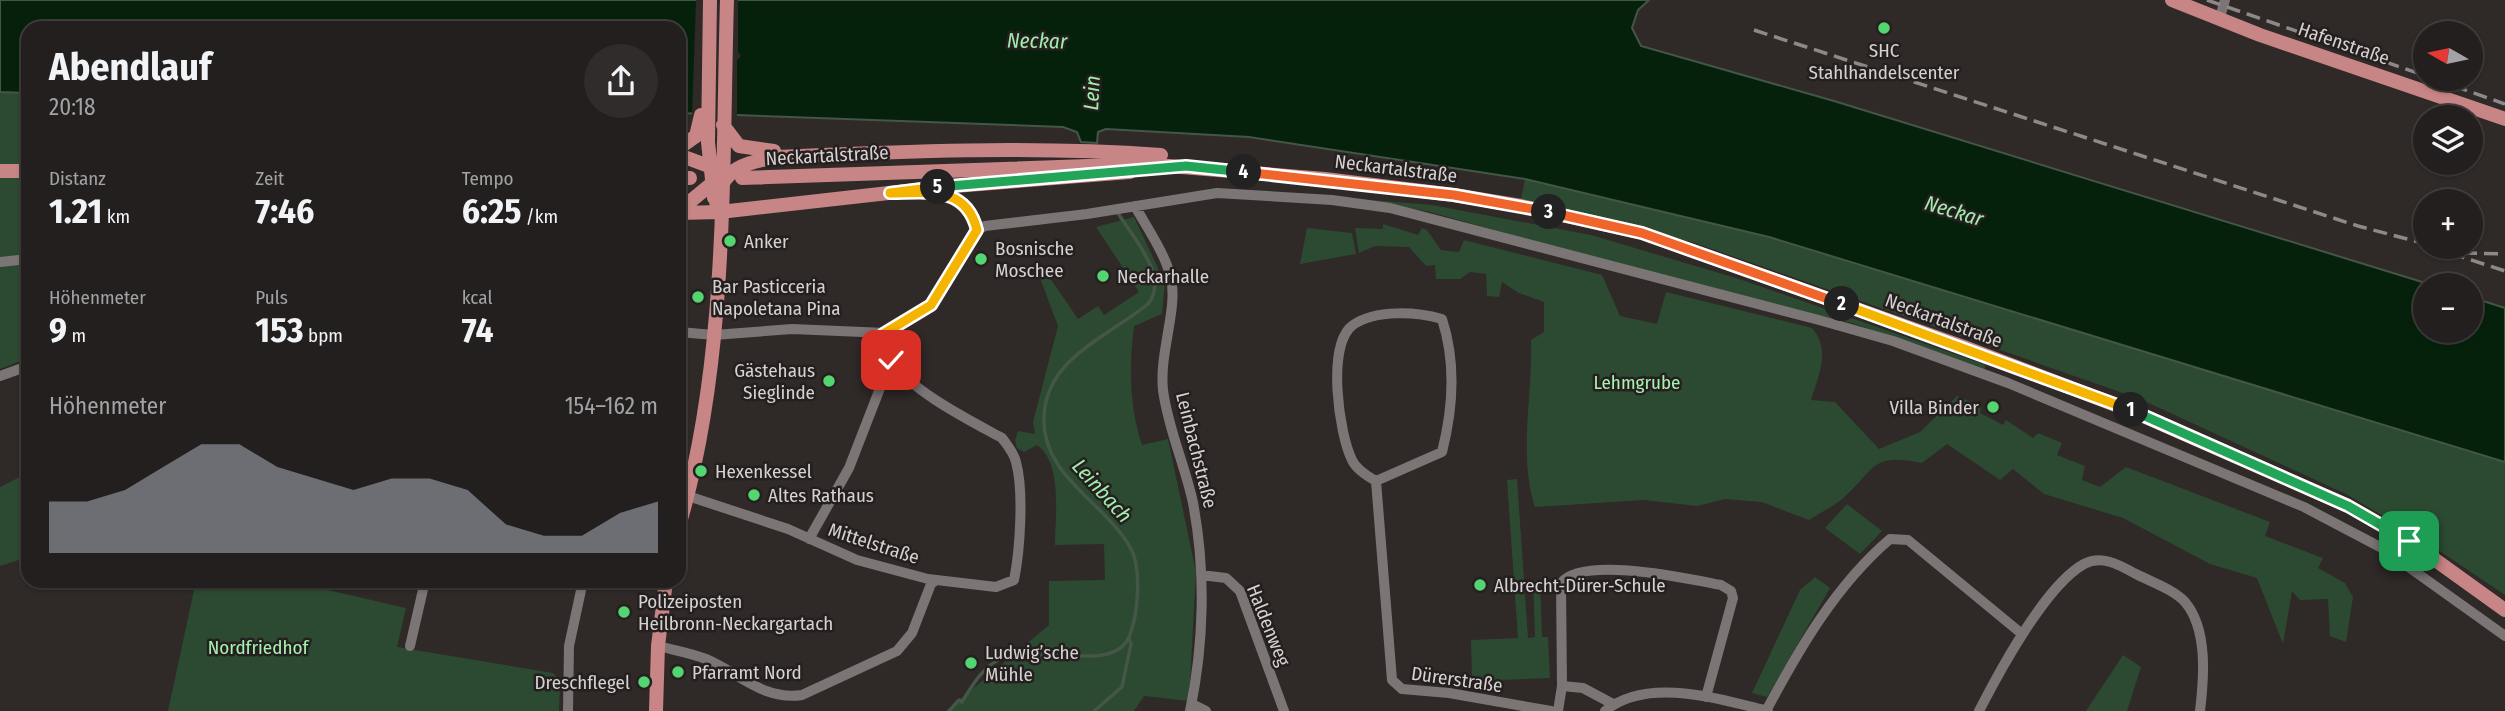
<!DOCTYPE html>
<html lang="de">
<meta charset="utf-8">
<style>
body{margin:0;font-family:"Fira Sans Condensed",sans-serif;background:#2f2c2b;color:#f1f3f6;height:100vh;display:flex;flex-direction:column;font-size:26px;white-space:nowrap}
*{box-sizing:border-box;margin:0}
p{font-size:23px;color:#a3a2a4}
.icon{flex:none;width:38px;height:38px;fill:none;stroke:currentColor;stroke-width:2;stroke-linecap:round;stroke-linejoin:round}
.map{position:relative;flex:1;overflow:hidden}
.sheet{position:absolute;left:21px;top:21px;width:665px;height:567px;display:flex;flex-direction:column;background:#231f1e;border-radius:21px;box-shadow:0 2px 5px #0004,0 0 0 2px #403d3c}
.sheet>*{flex:none}
.needle{width:46px;rotate:279deg}
.fabs{position:absolute;left:2413px;top:21px;display:grid;gap:14px}
.fabs a{display:grid;place-items:center;width:70px;height:70px;border-radius:50%;background:#231f1e;box-shadow:0 2px 5px #0004,0 0 0 2px #403d3c;font-size:35px}
.pin{position:absolute;display:grid;place-items:center;width:60px;height:60px;color:#fff;margin:-30px;border-radius:14px;box-shadow:0 4px 10px #0006}
.km{position:absolute;width:35px;height:35px;margin:-18px;border-radius:50%;background:#222;color:#fff;font-size:19px;line-height:35px;text-align:center}
.round{display:grid;place-items:center;flex:none;width:74px;height:74px;border-radius:37px;background:#2f2c2b}
.summary{display:flex;align-items:center;justify-content:space-between;height:119px;padding:0 28px}
h1{font-size:38px;font-weight:700;line-height:52px}
.stats{display:grid;grid-template-columns:repeat(3,1fr);gap:10px;height:119px;padding:7px 28px}
.stats div{display:grid;align-content:center}
.stats b{font-size:35px;font-weight:700}
.stats small{font-size:19px;font-weight:400}
.stats p{font-size:19px}
.chart{height:196px;padding:14px 28px}
.chart p{display:flex;justify-content:space-between}
.chart svg{width:100%;height:126px;margin-top:7px;fill:#8c9099;opacity:.7}
.map>svg:first-child{display:block}
.green{fill:#2c4a31}
.water{fill:#05210c;stroke:#445647;stroke-width:2}
.pier{fill:#2f2928}
.lines{fill:none;stroke-linecap:round;stroke-linejoin:round}
.stream{stroke:#445647;stroke-width:3.5}
.minor{stroke:#7c7575;stroke-width:10}
.major{stroke:#c78585;stroke-width:14}
.rail{stroke:#8e8989;stroke-width:3.5;stroke-dasharray:14 7;stroke-linecap:butt}
.split-1-casing{stroke:#fff;stroke-width:14}
.split-2-casing{stroke:#fff;stroke-width:14}
.split-3-casing{stroke:#fff;stroke-width:14}
.split-4-casing{stroke:#fff;stroke-width:14}
.split-5-casing{stroke:#fff;stroke-width:14}
.split-6-casing{stroke:#fff;stroke-width:14}
.split-1{stroke:#22a559;stroke-width:9}
.split-2{stroke:#f5b400;stroke-width:9}
.split-3{stroke:#f0652b;stroke-width:9}
.split-4{stroke:#f0652b;stroke-width:9}
.split-5{stroke:#22a559;stroke-width:9}
.split-6{stroke:#f5b400;stroke-width:9}
.poi-dot{fill:#53d672;stroke:#251f1f;stroke-width:2.5}
.labels{text-anchor:middle;stroke-width:5;stroke-linejoin:round;paint-order:stroke}
.street-label{font-size:19px;fill:#d6d2d2;stroke:#251f1f}
.poi-label{font-size:19px;fill:#d6d2d2;stroke:#251f1f;text-anchor:start}
.park-label{font-size:19px;fill:#a5f2b1;stroke:#251f1f}
.water-label{font-size:21px;font-style:italic;fill:#a1edac;stroke:#251f1f}
</style>
<div class="map">
<svg width="2505" height="711" viewBox="0 0 2505 711">
<rect width="100%" height="100%" fill="#2f2928"/>
<!-- green -->
<path class="green" d="M0,92L28,93V358L0,369Z
M1525,179L1769,237L2505,462V595L2419,537L2346,494L2140,399L1695,243L1521,199Z
M1359,199L1432,205L1591,235L1736,278L1986,365L1984,370L1852,323L1641,271L1430,212Z
M1134,217L1165,283L1162,314L1134,326C1129,366 1129,406 1142,445L1168,439L1196,572L1189,701L1144,696L1134,711H946L1049,625V581L1105,580L1104,544L1055,545C1055,518 1063,463 1037,445L1024,452L1017,448L1015,440L1018,431L1035,434L1033,422L1058,326L1040,278L1057,266L1048,275L1078,319L1098,306L1104,315L1139,292L1096,227Z
M1383,224L1418,235L1422,228L1427,230L1441,250L1459,252L1464,240L1602,275L1620,316L1657,324L1666,292L1812,328C1831,350 1819,374 1811,400L1835,402L1879,449L1920,432L1957,396L1981,406L1980,413L2003,425L2006,420L2033,438L2038,433L2062,443L2057,455L2085,466L2082,480L2100,487L2126,467L2270,522L2265,536L2323,558L2318,568L2345,583L2353,597L2346,642L2330,636L2328,599L2300,600L2292,591L2283,644L2257,578L2210,564L2123,518L2044,494L2013,469L2000,480L1947,444L1922,463C1869,452 1876,470 1842,499C1832,507 1820,513 1809,520L1762,502L1725,499L1697,506L1644,500L1535,507C1518,456 1533,394 1531,340L1544,332V302L1519,293L1502,282L1499,297L1487,296L1486,274L1470,272L1460,279H1436L1435,265L1426,266L1409,247L1375,246L1359,253L1355,228L1383,229Z
M1307,228L1352,233L1356,254L1300,264Z
M28,473V557L0,566V487Z
M1517,479L1528,638L1535,637L1533,581L1540,580L1542,637H1548L1550,678L1472,681L1471,640L1518,638L1507,480Z
M1847,504L1882,531L1860,554L1825,528Z
M1815,577L1830,588L1767,697L1752,693L1800,590Z
M196,581H289L406,608L397,647L553,673L560,681L559,711H168Z
M2123,655L2141,667L2127,711H2086Z"/>
<!-- water -->
<path class="water" d="M0,0H1649L1638,10L1632,28L1641,46L1834,101L2432,285H2426V331H2471V297L2505,308V462L1769,237L1525,179L1249,137L1106,129L1098,132L1097,143L1081,142L1077,132L1063,127L679,113V28H28V93L0,92Z"/>
<!-- pier -->
<path class="pier" d="M696,0H738V52L741,56L737,60V118L692,117Z"/>
<g class="lines">
<!-- stream -->
<path class="stream" d="M949,711L959,700L962,702C972,686 982,668 1000,659C1033,642 1113,675 1129,637C1138,616 1142,569 1131,549C1105,501 1041,477 1044,416C1045,395 1053,379 1067,364C1088,342 1123,324 1148,304C1170,277 1133,238 1118,213
M1094,711L1122,687L1131,644L1129,638"/>
<!-- minor -->
<path class="minor" d="M2220,17L2225,0
M931,193C956,195 971,206 977,230
M1135,206C1147,228 1165,253 1171,278C1178,309 1159,353 1163,390C1168,429 1185,465 1193,503C1206,571 1204,644 1190,711
M0,262L28,259
M679,332L714,335L792,329L886,333L931,305L977,230L985,226L1087,214L1217,193L1332,200L1390,208L1819,320L1893,341L2008,383L2304,507L2382,548L2505,636
M0,376L28,366
M1376,481L1442,452C1453,409 1456,362 1442,319C1417,312 1376,309 1353,325C1326,344 1339,434 1352,460C1356,469 1367,476 1376,481L1392,680L1402,689L1449,693L1551,711
M688,496L788,529L857,560L928,579L996,587L1014,580C1020,551 1024,491 1016,462C1014,453 1007,445 1002,438C971,421 909,390 891,360C887,353 885,342 883,334
M809,539L849,468L891,360
M1201,575L1226,578L1240,591L1284,711
M410,646L425,581
M658,646C674,650 691,653 706,659C739,673 764,701 802,695L897,651L912,633L931,584L936,580
M1562,686L1583,688L1613,704
M1192,704L1206,711
M568,711L569,646L583,581
M1558,711L1562,686L1561,583C1582,555 1689,579 1721,585L1731,591L1733,598L1706,697
M1605,711C1647,676 1719,699 1768,711
M1766,711C1799,649 1836,585 1890,539L1908,540L2022,634
M1979,711C1999,672 2046,585 2084,564C2101,555 2118,564 2134,573C2149,581 2173,589 2185,602C2208,629 2204,678 2200,711"/>
<!-- major -->
<path class="major" d="M710,0L708,142L714,198
M2172,0L2260,35L2505,119
M723,125L739,146L774,151
M679,148L696,136L701,115
M679,155L714,168
M0,171H28
M679,178H690
M742,178L1145,164L1325,179L1454,195L1521,206L1642,233L1964,347L2139,414L2348,506L2409,541L2505,610
M716,202C722,168 747,162 777,157C905,151 1033,146 1161,155
M679,204L692,200L715,181
M679,213L720,212L942,187L1130,172
M679,526C728,362 722,171 727,0
M656,711L658,646L666,581"/>
<!-- rail -->
<path class="rail" d="M2207,0L2426,76
M1754,30L2358,226L2426,244
M2434,79L2505,104
M2431,247L2505,271
M2463,253L2505,254"/>
</g>
<g class="lines">
<!-- split-1 casing -->
<g class="split-1-casing">
<path id="split-1" d="M2131,410L2348,506L2409,541"/>
</g>
<!-- split-2 casing -->
<g class="split-2-casing">
<path id="split-2" d="M1842,304L2131,410"/>
</g>
<!-- split-3 casing -->
<g class="split-3-casing">
<path id="split-3" d="M1549,212L1642,233L1842,304"/>
</g>
<!-- split-4 casing -->
<g class="split-4-casing">
<path id="split-4" d="M1244,172L1454,195L1549,212"/>
</g>
<!-- split-5 casing -->
<g class="split-5-casing">
<path id="split-5" d="M938,187L1186,166L1244,172"/>
</g>
<!-- split-6 casing -->
<g class="split-6-casing">
<path id="split-6" d="M891,360L883,334L931,305L977,230C966,185 927,193 890,193L938,187"/>
</g>
<!-- split-1 -->
<use href="#split-1" class="split-1"/>
<!-- split-2 -->
<use href="#split-2" class="split-2"/>
<!-- split-3 -->
<use href="#split-3" class="split-3"/>
<!-- split-4 -->
<use href="#split-4" class="split-4"/>
<!-- split-5 -->
<use href="#split-5" class="split-5"/>
<!-- split-6 -->
<use href="#split-6" class="split-6"/>
</g>
<!-- markers -->
<g class="poi-dot">
<circle cx="1884" cy="28" r="7"/>
<circle cx="730" cy="241" r="7"/>
<circle cx="981" cy="259" r="7"/>
<circle cx="1103" cy="276" r="7"/>
<circle cx="698" cy="297" r="7"/>
<circle cx="829" cy="381" r="7"/>
<circle cx="1993" cy="407" r="7"/>
<circle cx="701" cy="471" r="7"/>
<circle cx="754" cy="495" r="7"/>
<circle cx="1480" cy="585" r="7"/>
<circle cx="624" cy="612" r="7"/>
<circle cx="971" cy="663" r="7"/>
<circle cx="678" cy="672" r="7"/>
<circle cx="644" cy="682" r="7"/>
</g>
<g class="labels">
<!-- street labels -->
<g class="street-label">
<text transform="translate(2344 43) rotate(19)" y="7">Hafenstraße</text>
<text transform="translate(827 155) rotate(-3)" y="7">Neckartalstraße</text>
<text transform="translate(1396 168) rotate(7)" y="7">Neckartalstraße</text>
<text transform="translate(1944 320) rotate(20)" y="7">Neckartalstraße</text>
<text transform="translate(1197 450) rotate(76)" y="7">Leinbachstraße</text>
<text transform="translate(874 543) rotate(18)" y="7">Mittelstraße</text>
<text transform="translate(1269 625) rotate(68)" y="7">Haldenweg</text>
<text transform="translate(1457 679) rotate(8)" y="7">Dürerstraße</text>
</g>
<!-- poi labels -->
<g class="poi-label">
<text x="1884" y="57" text-anchor="middle">SHC<tspan x="1884" dy="22">Stahlhandelscenter</tspan></text>
<text x="744" y="248">Anker</text>
<text x="995" y="255">Bosnische<tspan x="995" dy="22">Moschee</tspan></text>
<text x="1117" y="283">Neckarhalle</text>
<text x="712" y="293">Bar Pasticceria<tspan x="712" dy="22">Napoletana Pina</tspan></text>
<text x="815" y="377" text-anchor="end">Gästehaus<tspan x="815" dy="22">Sieglinde</tspan></text>
<text x="1979" y="414" text-anchor="end">Villa Binder</text>
<text x="715" y="478">Hexenkessel</text>
<text x="768" y="502">Altes Rathaus</text>
<text x="1494" y="592">Albrecht-Dürer-Schule</text>
<text x="638" y="608">Polizeiposten<tspan x="638" dy="22">Heilbronn-Neckargartach</tspan></text>
<text x="985" y="659">Ludwig’sche<tspan x="985" dy="22">Mühle</tspan></text>
<text x="692" y="679">Pfarramt Nord</text>
<text x="630" y="689" text-anchor="end">Dreschflegel</text>
</g>
<!-- park labels -->
<g class="park-label">
<text x="1637" y="389">Lehmgrube</text>
<text x="258" y="654">Nordfriedhof</text>
</g>
<!-- water labels -->
<g class="water-label">
<text transform="translate(1037 41) rotate(1)" y="7">Neckar</text>
<text transform="translate(1092 93) rotate(-87)" y="7">Lein</text>
<text transform="translate(1954 211) rotate(17)" y="7">Neckar</text>
<text transform="translate(1102 491) rotate(48)" y="7">Leinbach</text>
</g>
</g>
</svg>
<div class="fabs">
<a><svg class="needle" viewBox="-14 -14 28 28"><path d="M0-13l5 13h-10z" fill="#e53935"/><path d="M0 13l5-13h-10z" fill="#a3a2a4"/></svg></a>
<a><svg class="icon" aria-label="layers" viewBox="0 0 24 24"><path d="M12 4l9 5-9 5-9-5zM3 14l9 5 9-5"/></svg></a>
<a>+</a>
<a>−</a>
</div>
<div class="pin" style="left:2409px;top:541px;background:#1e9e55"><svg class="icon" aria-label="arrive" viewBox="0 0 24 24"><path d="M6 21V4h12l-3 4 3 4H6"/></svg></div>
<div class="pin" style="left:891px;top:360px;background:#d93025"><svg class="icon" aria-label="check" viewBox="0 0 24 24"><path d="M5 12l5 5 9-10"/></svg></div>
<b class="km" style="left:2131px;top:410px">1</b>
<b class="km" style="left:1842px;top:304px">2</b>
<b class="km" style="left:1549px;top:212px">3</b>
<b class="km" style="left:1244px;top:172px">4</b>
<b class="km" style="left:938px;top:187px">5</b>
<section class="sheet">
<div class="summary"><div><h1>Abendlauf</h1><p>20:18</p></div><a class="round"><svg class="icon" aria-label="share" viewBox="0 0 24 24"><path d="M12 15V3M7 8l5-5 5 5M5 13v7h14v-7"/></svg></a></div>
<div class="stats">
<div><p>Distanz</p><b>1.21<small> km</small></b></div>
<div><p>Zeit</p><b>7:46</b></div>
<div><p>Tempo</p><b>6:25<small> /km</small></b></div>
</div>
<div class="stats">
<div><p>Höhenmeter</p><b>9<small> m</small></b></div>
<div><p>Puls</p><b>153<small> bpm</small></b></div>
<div><p>kcal</p><b>74</b></div>
</div>
<div class="chart"><p><span>Höhenmeter</span>154–162 m</p>
<svg viewBox="0 0 160 44" preserveAspectRatio="none"><path d="M0 44V26L10 26L20 22L30 14L40 6L50 6L60 14L70 18L80 22L90 18L100 18L110 22L120 34L130 38L140 38L150 30L160 26V44z"/></svg>
</div>
</section>
</div>
